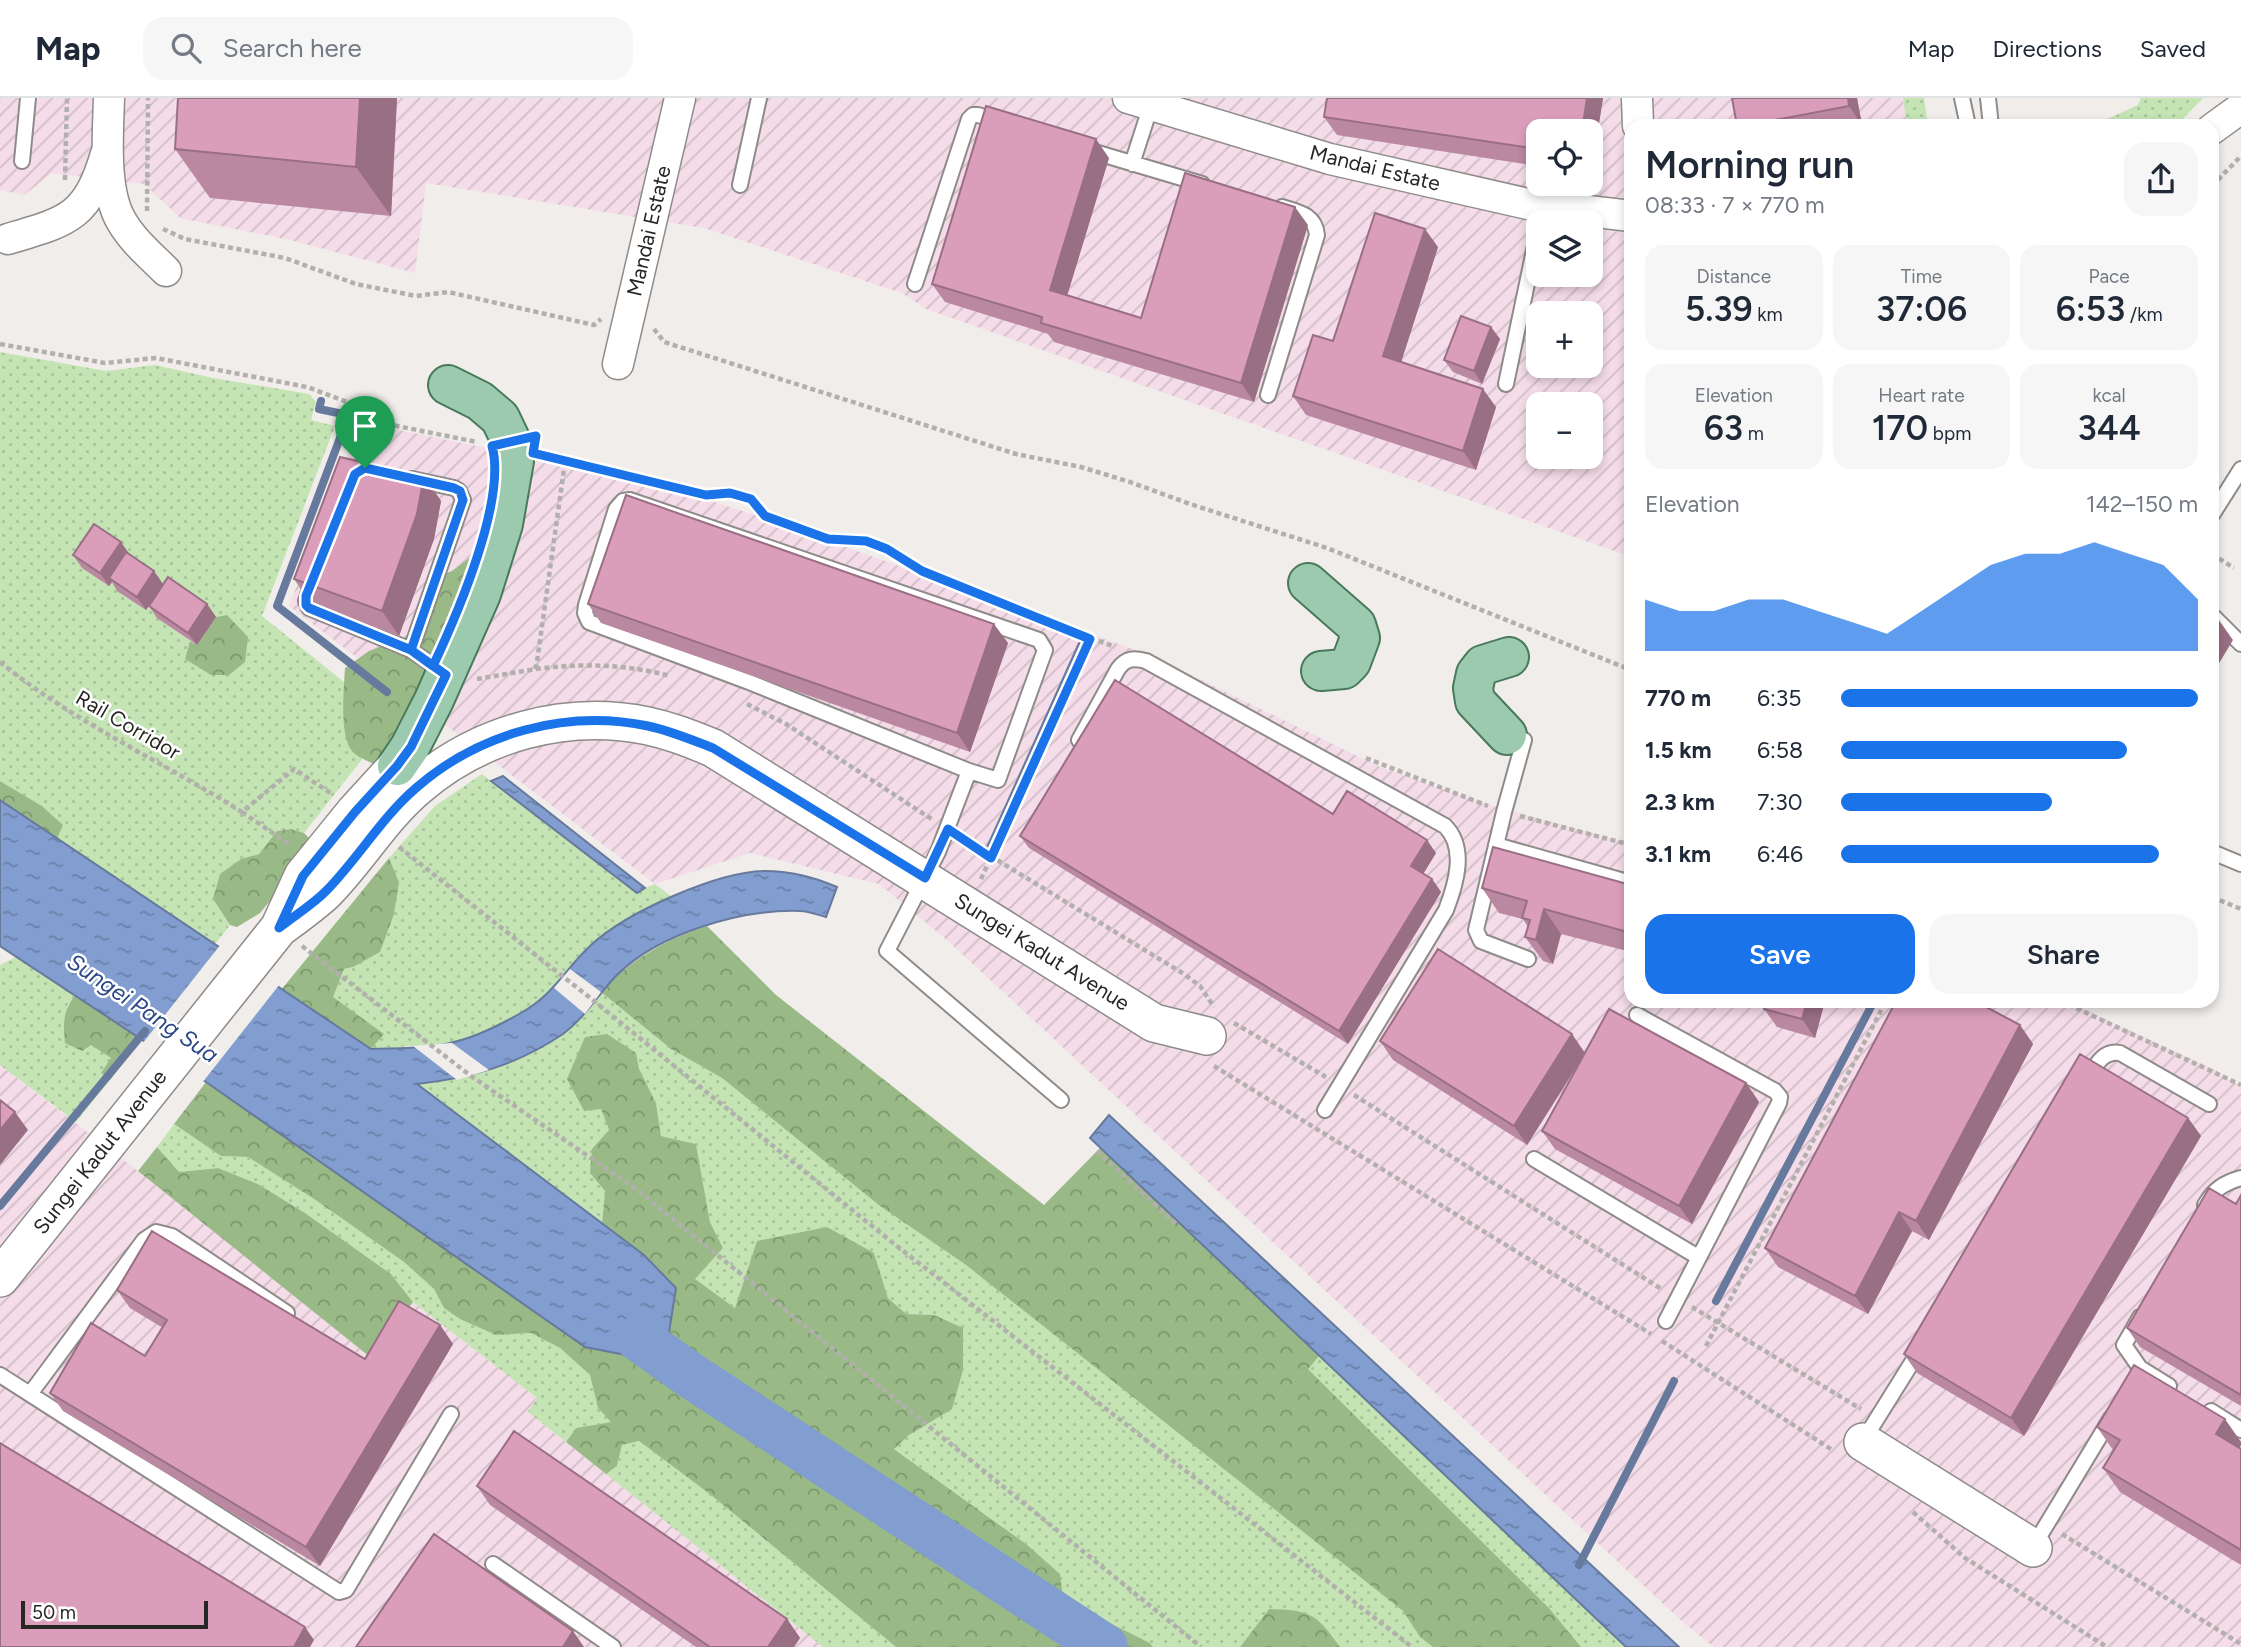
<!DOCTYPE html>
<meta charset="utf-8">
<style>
body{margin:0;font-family:Figtree,sans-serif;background:#f6f6f7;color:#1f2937;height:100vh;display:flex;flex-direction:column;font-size:26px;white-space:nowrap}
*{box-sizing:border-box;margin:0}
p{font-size:23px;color:#747a83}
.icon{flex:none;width:38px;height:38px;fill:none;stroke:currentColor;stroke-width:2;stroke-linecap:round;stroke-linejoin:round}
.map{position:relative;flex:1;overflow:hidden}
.panel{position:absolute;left:1624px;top:21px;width:595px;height:889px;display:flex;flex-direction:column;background:#fff;border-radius:21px;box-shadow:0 4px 10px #0003}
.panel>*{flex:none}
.tools{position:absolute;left:1526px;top:21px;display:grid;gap:14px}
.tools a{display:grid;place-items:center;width:77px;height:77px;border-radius:14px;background:#fff;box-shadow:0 4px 10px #0003;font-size:35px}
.scale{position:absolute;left:21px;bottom:18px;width:187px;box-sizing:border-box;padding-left:7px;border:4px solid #272625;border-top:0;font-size:19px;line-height:24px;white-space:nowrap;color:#272625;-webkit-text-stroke:5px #fff;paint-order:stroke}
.pin{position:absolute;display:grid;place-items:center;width:60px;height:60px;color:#fff;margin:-72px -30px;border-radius:50% 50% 50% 0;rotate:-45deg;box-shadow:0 0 7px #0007}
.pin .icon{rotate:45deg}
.round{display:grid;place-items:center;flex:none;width:74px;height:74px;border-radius:21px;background:#f6f6f7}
.overview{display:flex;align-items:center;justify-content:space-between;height:119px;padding:0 21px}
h1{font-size:38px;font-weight:600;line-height:52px}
.metrics{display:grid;grid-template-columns:repeat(3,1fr);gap:10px;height:119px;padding:7px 21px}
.metrics div{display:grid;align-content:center;border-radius:18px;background:#f6f6f7;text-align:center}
.metrics b{font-size:35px;font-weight:600}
.metrics small{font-size:19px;font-weight:400}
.metrics p{font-size:19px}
.chart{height:196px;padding:14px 21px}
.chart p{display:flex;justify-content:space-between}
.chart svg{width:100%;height:126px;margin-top:7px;fill:#1a73e8;opacity:.7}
.button{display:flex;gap:14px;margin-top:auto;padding:14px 21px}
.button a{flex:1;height:80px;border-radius:21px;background:#1a73e8;color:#fff;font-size:28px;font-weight:600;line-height:80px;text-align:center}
.button a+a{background:#f6f6f7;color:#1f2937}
ul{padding:0 21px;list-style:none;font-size:23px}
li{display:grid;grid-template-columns:112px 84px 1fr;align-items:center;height:52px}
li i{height:18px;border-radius:9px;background:#1a73e8}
header{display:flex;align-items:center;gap:42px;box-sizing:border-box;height:98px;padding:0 35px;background:#fff;border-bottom:2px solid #e0e1e3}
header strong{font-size:33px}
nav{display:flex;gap:38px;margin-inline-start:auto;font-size:24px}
.search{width:490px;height:63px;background:#f6f6f7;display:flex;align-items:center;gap:18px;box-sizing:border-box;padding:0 24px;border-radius:21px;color:#747a83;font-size:26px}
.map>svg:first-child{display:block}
.industrial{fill:url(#industrial-furrows);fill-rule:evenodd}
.green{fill:url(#green-dots);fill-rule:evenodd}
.forest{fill:url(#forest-crowns)}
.water{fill:url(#water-ripples);stroke:#67799c;stroke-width:2}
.pier{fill:#f0edea}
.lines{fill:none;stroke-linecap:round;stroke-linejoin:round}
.stream{stroke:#67799c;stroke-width:8}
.river{stroke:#829dcf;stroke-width:46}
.service-casing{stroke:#8e8b89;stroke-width:18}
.minor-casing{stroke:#8e8b89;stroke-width:33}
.tertiary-casing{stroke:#8e8b89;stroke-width:40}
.primary-casing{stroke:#48795b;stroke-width:42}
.path{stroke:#b2afad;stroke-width:4.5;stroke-dasharray:5 3.5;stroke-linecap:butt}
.service{stroke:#fff;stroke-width:14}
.minor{stroke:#fff;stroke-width:30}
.tertiary{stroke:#fff;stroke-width:37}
.primary{stroke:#9ccaae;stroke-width:38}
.wall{fill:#bb88a1}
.shaded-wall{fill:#996f83}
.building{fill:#da9ebb;stroke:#996f83;stroke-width:2}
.route-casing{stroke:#fff;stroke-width:14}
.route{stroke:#1a73e8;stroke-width:9}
.labels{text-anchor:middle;stroke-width:5;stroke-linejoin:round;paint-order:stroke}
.street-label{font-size:21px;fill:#272625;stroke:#fff}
.water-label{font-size:23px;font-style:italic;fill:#2a4887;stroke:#fff}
</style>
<header>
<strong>Map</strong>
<div class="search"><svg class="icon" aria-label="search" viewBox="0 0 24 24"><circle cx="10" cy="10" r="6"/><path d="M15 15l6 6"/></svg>Search here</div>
<nav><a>Map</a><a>Directions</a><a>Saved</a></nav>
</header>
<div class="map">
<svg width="2241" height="1549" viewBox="0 0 2241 1549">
<defs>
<pattern id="industrial-furrows" width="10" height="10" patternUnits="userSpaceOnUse" patternTransform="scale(1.75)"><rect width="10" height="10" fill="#f4dce8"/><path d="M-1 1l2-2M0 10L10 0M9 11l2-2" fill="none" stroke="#d1bdc7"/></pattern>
<pattern id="green-dots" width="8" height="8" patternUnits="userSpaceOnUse" patternTransform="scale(1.75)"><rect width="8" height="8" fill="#c4e4b4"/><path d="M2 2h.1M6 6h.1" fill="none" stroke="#a8c39b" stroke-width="1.8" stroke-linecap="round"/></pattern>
<pattern id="forest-crowns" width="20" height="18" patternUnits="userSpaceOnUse" patternTransform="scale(1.75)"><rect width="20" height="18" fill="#99ba87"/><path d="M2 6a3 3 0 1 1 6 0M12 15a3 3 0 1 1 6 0" fill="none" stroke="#7d976e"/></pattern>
<pattern id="water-ripples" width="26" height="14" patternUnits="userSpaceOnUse" patternTransform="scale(1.75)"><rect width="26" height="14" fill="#829dcf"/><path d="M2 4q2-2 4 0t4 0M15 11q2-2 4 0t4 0" fill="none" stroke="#6a80a8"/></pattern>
</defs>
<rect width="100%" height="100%" fill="#f0edea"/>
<!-- industrial -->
<path class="industrial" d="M0,0H1903L1907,28H1631V459L926,211L902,195L704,130L426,85L415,175L290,142L180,120L144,86L52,75L24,97L0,92ZM1538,33H1591V86H1538ZM1538,124H1591V177H1538ZM1538,215H1591V268H1538ZM1538,306H1591V359H1538Z
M360,324L580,369L705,401L764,420L1150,557L1380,669L1483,705L1631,746V903H2066L2211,970L2241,988V1549H1714L1684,1525L948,843L879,786L750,755L655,786L289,508Z
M0,967L138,1073L370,1259L413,1204L537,1300L528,1314L823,1549H0Z"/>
<!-- green -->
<path class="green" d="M1903,0H1924L1928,28H1907Z
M2141,0H2203L2176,28H2092L2138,7Z
M0,254L106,273L155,267L213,280L309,296L316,304L311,322L335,328L262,518L344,584V622L352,653L363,660L304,735L291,731L277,733L259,756L241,761L213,801L230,827L215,846L57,741L63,727L42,708L0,683ZM163,486L146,511L118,493ZM176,492L216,519L227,517L185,561L190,543L158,520Z
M482,676L636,794L655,786L672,799L613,831L591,847L554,890L520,916L479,936L452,945L371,951L383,936L332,900L344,871L353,869L399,784L389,760L435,708Z
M16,859L75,897L67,908L91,947L112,960L101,975L110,982L76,1024L0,967V867Z
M601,894L671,951L722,980L880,1108L966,1167L1403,1513L1420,1539L1433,1549H1340C1316,1515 1310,1512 1269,1511L1240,1549H1153L1150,1545L1104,1522H1081L1064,1507L1026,1446L893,1350L909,1337L934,1217L906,1216L888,1200L874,1155L735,1210L694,1181L723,1150L710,1124L696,1046L661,1038L656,1005L638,971L601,1010L609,1032L590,1075L605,1093L602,1126L417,985C491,979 556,956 601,894Z
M174,1026L221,1058L248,1059L317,1103L404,1164L434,1191L444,1210L496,1237L531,1235L560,1250L590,1277L598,1310L612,1324L576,1330L566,1344L528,1314L537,1300L413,1204L391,1176L305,1115L258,1086L218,1070L179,1074L157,1049Z
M1319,1258L1626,1549H1581L1549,1510L1307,1270Z
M639,1343L711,1397L896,1549H823L606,1376L617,1368L622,1347Z"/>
<!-- forest -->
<path class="forest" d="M472,458L480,464L381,670C373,665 358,660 352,653C339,638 344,589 345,570L369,553L411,537L431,481L452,473Z
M227,517L248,539L245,564L229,577H211L185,561L190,543L197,547L216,519Z
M0,683L42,708L63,727L57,741L0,702Z
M291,731L304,735L316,747L260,815L237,829L230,827L213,801L220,776L241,761L259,756L277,733Z
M389,760L399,784L394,816L380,854L353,869L344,871L333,899L384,936L371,951L281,892Z
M707,828L776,897L1044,1107L1100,1050L1319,1258L1308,1271L1549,1510L1581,1549H1433L1420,1539L1403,1513L966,1167L880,1108L722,980L671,951L601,894C631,861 665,842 707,828Z
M75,897L142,941L110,982L101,975L111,960L91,947L82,953L65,945C63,925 63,913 75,897Z
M607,936L636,955L639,971L656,1005L661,1038L696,1046L710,1124L723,1150L695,1181L735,1210L757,1143L827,1129L874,1155L888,1200L906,1216L934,1217L963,1230V1272L952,1311L909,1337L894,1351L1026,1446L1060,1476L1064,1507L1081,1522H1104L1150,1545L1153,1549H896L711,1397L639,1343L622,1347L617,1368L606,1376L566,1344L576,1330L611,1324L598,1310L590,1277L560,1250L531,1235L496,1237L460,1221L444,1210L434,1191L404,1164L317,1103L248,1059L221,1058L174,1026L206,984L585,1249L641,1260L684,1283L694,1272L667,1247L676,1190L644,1157L602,1126L605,1093L590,1075L592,1051L609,1032L601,1011L584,1013L567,981L585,939Z
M157,1049L179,1074L218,1070L258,1086L305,1115L391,1176L413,1204L370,1259L138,1073Z
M1269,1511C1310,1512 1316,1515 1340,1549H1240Z"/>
<!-- water -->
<path class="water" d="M503,678L645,790L637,795L491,683Z
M0,702L371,951C397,950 425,951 450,945C474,940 498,928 519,916C554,897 564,872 591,847C627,814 716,774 765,773C790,773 814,779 837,789L826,819C818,817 809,813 800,813C742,811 659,835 617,877C598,896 585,920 563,936C517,967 471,980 417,986L644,1157L676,1190L667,1247L694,1272L684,1284L641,1260L585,1249L206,984L0,848Z
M1109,1017L1679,1549H1626L1090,1040Z"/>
<!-- pier -->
<path class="pier" d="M221,846L280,886L202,985L142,946Z
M570,871L601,894L585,916L554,890Z
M451,945H452L489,972L457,982L413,948Z"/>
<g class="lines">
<!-- stream -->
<path class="stream" d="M321,303L319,311L343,316L346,324L277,508L387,594
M990,750L1086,537
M0,1108L145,933
M1716,1203L1874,903
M1579,1467L1674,1283"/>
<!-- river -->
<path class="river" d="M638,1240L690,1277L1105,1549"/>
<!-- service casing -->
<g class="service-casing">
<path id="service" d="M1962,0L1968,28
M1988,0L1991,28
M1091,53L1202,86
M22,63L28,0
M1132,66L1151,7
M740,87L759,0
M915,186L969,21L973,17H978L1001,24
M1506,286L1538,133
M1268,297L1317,137C1315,117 1299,114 1282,109
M630,402L1039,542L1045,552L998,682L969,673L749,584L589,524L585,515L586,507L616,411L623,403Z
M2212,417L2241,371
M313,482L306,503L309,510L411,552L445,576
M2212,517L2241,546
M411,552L463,402L459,393L454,390L412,381
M1079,642L1118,571C1126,560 1133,560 1146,563L1445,728C1467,750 1456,786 1446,812L1325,1012
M1524,642L1504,714L1476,832L1481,843L1528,861
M969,673L938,754L887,853L1061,1002
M1496,747L1631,785
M2212,754L2241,766
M1637,917L1775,993L1780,999L1779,1005L1666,1223
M2088,980C2096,967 2103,952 2120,955L2209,1006
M1534,1061L1698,1159
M2205,1107C2214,1091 2224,1085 2241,1080
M2140,1219L2124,1247L2140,1270L2169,1288
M0,1277L339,1494L346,1492L451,1316
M30,1296L144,1142L156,1134L172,1138L287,1215
M2211,1313L2241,1332
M1863,1343L1921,1250
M2033,1449L2111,1320
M493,1466L613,1549"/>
</g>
<!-- minor casing -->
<g class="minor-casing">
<path id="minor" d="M109,0C108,35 103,94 122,124C133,143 151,158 166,173
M1128,0L1330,61L1528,106L1631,118
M1637,0L1638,28
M2212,31L2241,10
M8,141C68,123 87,120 106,56
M618,266L680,0"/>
</g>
<!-- tertiary casing -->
<g class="tertiary-casing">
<path id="tertiary" d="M281,826L303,778L355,714L397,668
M0,1180L279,830C294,819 311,807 325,794C357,762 381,720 416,690C479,635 566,611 648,628C671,633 692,641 713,650L1154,925L1207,938
M1863,1344L2033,1450"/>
</g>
<!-- primary casing -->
<g class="primary-casing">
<path id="primary" d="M1308,485L1356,527L1360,540L1351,564L1344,571L1321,573
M1507,637L1475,603L1473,590L1476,576L1483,567L1509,559
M397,668L410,649L434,602L481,496L503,426L514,363L511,343L500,320L480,303L448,287"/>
</g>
<!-- path -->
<path class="path" d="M65,82L67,0
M2212,88L2241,58
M147,113L148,0
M163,131L185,141L285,160L356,186L416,198L448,194L594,227L601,221
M654,231L664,244L1016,356L1081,369L1130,384L1190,406L1327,450L1631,572
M0,246L105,265L156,260L307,289L358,308L357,320L477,344
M565,364L706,397L730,395L751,401L765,418L828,441L866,444L887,451L922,473L1017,512
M2212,456L2234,470
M1051,525L1115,549
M0,564C72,623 163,664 242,714L294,671L332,696
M536,571C581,565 626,566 670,578
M477,581L536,571L565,364L543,358
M747,606L786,626L933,722
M1366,660L1488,708
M242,714L290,747
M1520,718L1631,747
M961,740L1184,876L1200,888L1214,909
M399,749L594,903L893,1145L1412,1549
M981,781L1090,541
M2212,799L2241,811
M302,848L471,978L636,1091L1201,1549
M2061,903L2241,987
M1234,925L1326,979
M1214,968L1651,1236
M1354,997L1663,1192
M1097,1053L1176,1126
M1692,1209L1861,1311
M1662,1243L1834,1353
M1706,1248L1886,903
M1913,1414L1965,1460L2107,1549
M2062,1436L2241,1546"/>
<!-- service -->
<use href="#service" class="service"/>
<!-- minor -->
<use href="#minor" class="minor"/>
<!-- tertiary -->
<use href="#tertiary" class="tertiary"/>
<!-- primary -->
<use href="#primary" class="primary"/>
</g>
<!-- wall -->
<path class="wall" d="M178,0H397L391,118L210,100L175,51Z
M1603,0L1591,76V33H1538V68L1337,37L1324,19Z
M1857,0L1862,27L1855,28H1743Z
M1109,60L1067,198L1141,220L1308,127L1254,304L1054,244L1048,236L945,204L932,186Z
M1438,149L1401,264L1496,309L1476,372L1306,317L1293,298L1333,243Z
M1491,229L1500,241L1482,286L1453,274L1444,262Z
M424,378L441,403L434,441L399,538L311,506L294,481Z
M73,457H130L163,486L146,512L117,493L112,484L109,488L82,470Z
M207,506L216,519L197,547L157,520L149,508Z
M588,506L1008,545L970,654L601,525Z
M1333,716L1436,755L1423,776L1432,781L1441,794L1348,946L1029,750L1020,738Z
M1631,787V854L1561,836L1553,866L1543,863L1525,839L1528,829L1523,821L1499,815L1482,790Z
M1720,903H1744L1742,909Z
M1825,903L1815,940L1777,929L1764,911Z
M2020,927L2033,946L1929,1142L1912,1133L1868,1216L1778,1169L1765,1150Z
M1380,943L1585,955L1746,985L1759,1004L1692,1126L1555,1051L1542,1033L1584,958L1527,1047L1393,962Z
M2188,1020L2201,1038L2024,1338L1917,1275L1904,1256Z
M2241,1097V1308L2140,1249L2127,1230L2236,1106Z
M117,1192L365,1261L440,1227L453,1246L320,1468L63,1313L50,1295L145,1258L163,1230L130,1210Z
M2097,1329L2241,1351V1467L2120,1394L2103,1370L2113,1352Z
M477,1388L787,1521L800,1540L794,1549H696L490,1407Z"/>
<!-- shaded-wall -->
<path class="shaded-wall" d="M360,0H397L391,118L356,69Z
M1587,0H1603L1591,76V33H1582Z
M1848,0H1857L1862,27L1849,8Z
M1096,41L1109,60L1063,211L1050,192Z
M1295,109L1308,127L1254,304L1241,285Z
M1425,131L1438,149L1397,277L1383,258Z
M1491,229L1500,241L1482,286L1474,273Z
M1483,291L1496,309L1476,372L1463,353Z
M424,378L441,403L434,441L399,538L382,513Z
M121,444L130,457L113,483L109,480L112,484L109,488L100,475Z
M2212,446L2216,452L2212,458Z
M154,473L163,486L146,512L137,499Z
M207,506L216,519L197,547L188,535Z
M2216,518L2233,542L2212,577V524Z
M994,526L1008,545L970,654L957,635Z
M2212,582L2219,593L2212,605Z
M1427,742L1436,755L1420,781L1411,768Z
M1432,781L1441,794L1348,946L1339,933Z
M1544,811L1561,836L1553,866L1536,842Z
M1738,903H1744L1742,909Z
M1807,903H1825L1815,940L1802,921Z
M2020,927L2033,946L1929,1142L1916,1123Z
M1572,936L1585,955L1527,1047L1514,1028Z
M1746,985L1759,1004L1692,1126L1679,1108Z
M15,1014L28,1032L0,1067V1032Z
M2188,1020L2201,1038L2024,1338L2011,1320Z
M1899,1114L1912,1133L1868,1216L1855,1198Z
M440,1227L453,1246L320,1468L306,1449Z
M2225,1321L2241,1344V1347L2234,1360L2216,1336Z
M787,1521L800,1540L794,1549H768Z
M305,1529L314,1542L310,1549H294Z
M573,1533L584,1549H563Z"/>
<!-- building -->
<path class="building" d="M178,0H360L356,69L175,51Z
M1327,0H1587L1582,33H1538V51L1324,19Z
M1732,0H1848L1849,8L1743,28H1737Z
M986,8L1096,41L1050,192L1141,220L1185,75L1295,109L1241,285L1041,225L1042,219L932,186Z
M1375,115L1425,131L1383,258L1483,291L1463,353L1293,298L1313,237L1333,243Z
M1461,218L1491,229L1474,273L1444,262Z
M340,359L424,378L417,416L382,513L294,481Z
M626,397L994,526L957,635L588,506Z
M94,426L121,444L100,475L73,457Z
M126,454L154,473L137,499L109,480Z
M168,479L207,506L188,535L149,508Z
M2212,515L2216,518L2212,524Z
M1115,582L1333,716L1347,693L1427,742L1411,768L1432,781L1339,933L1020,738Z
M1493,749L1631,787V835L1544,811L1536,842L1525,839L1530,822L1522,820L1527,803L1482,790Z
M1438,851L1572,936L1514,1028L1380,943Z
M1766,903H1807L1802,921L1764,911Z
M1896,903H1975L2020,927L1916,1123L1899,1114L1855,1198L1765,1150Z
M1609,911L1746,985L1679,1108L1542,1033Z
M2080,956L2188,1020L2011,1320L1904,1256Z
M0,1002L15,1014L0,1032Z
M2209,1090L2236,1106L2241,1097V1297L2127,1230Z
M152,1133L365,1261L399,1203L440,1227L306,1449L50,1295L91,1225L145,1258L167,1222L117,1192Z
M2134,1267L2225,1321L2216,1336L2241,1351V1452L2103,1370L2120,1342L2097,1329Z
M514,1333L787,1521L768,1549H710L477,1388Z
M0,1345L305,1529L294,1549H0Z
M434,1436L573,1533L563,1549H356Z"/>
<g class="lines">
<!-- route casing -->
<g class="route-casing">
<path id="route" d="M365,370L454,390L460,393L463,402L411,552L446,577L411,649L397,668L355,714L303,778L279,830C294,818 312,807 325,794C357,762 381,720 416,690C479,635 566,611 648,628C671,633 692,642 713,650L925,780L948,731L991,760L1090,541L922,473L887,451L866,443L828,441L765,418L751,401L730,395L706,397L533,355L536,338L492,348C507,402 457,517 433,568L411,552L309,510L306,507V498L355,376L365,370"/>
</g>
<!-- route -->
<use href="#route" class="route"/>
</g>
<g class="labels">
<!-- street labels -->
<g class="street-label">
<text transform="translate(1375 70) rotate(14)" y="7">Mandai Estate</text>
<text transform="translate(649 133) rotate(-77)" y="7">Mandai Estate</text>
<text transform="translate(128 627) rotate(30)" y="7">Rail Corridor</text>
<text transform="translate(1042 854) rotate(32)" y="7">Sungei Kadut Avenue</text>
<text transform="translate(100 1054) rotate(-52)" y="7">Sungei Kadut Avenue</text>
</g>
<!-- water labels -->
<g class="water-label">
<text transform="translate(143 910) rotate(34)" y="8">Sungei Pang Sua</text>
</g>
</g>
</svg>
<div class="tools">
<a><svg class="icon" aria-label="locate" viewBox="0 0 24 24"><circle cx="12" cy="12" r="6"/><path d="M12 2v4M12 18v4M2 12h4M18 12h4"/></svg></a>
<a><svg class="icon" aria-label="layers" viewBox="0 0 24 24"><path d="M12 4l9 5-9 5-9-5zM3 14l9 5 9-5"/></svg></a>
<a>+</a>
<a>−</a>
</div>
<div class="scale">50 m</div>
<div class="pin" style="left:365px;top:370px;background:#1e9e55"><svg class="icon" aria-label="arrive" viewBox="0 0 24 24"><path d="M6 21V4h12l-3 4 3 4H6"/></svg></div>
<section class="panel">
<div class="overview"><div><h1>Morning run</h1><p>08:33 · 7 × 770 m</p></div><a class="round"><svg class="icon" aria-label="share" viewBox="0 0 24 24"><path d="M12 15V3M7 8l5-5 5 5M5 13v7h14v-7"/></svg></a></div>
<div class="metrics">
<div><p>Distance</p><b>5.39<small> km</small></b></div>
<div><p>Time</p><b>37:06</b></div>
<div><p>Pace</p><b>6:53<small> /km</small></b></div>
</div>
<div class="metrics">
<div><p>Elevation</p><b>63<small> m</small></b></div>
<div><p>Heart rate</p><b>170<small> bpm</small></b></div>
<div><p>kcal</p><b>344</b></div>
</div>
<div class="chart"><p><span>Elevation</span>142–150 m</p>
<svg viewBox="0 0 160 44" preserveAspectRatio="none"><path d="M0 44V26L10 30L20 30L30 26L40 26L50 30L60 34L70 38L80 30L90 22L100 14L110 10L120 10L130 6L140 10L150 14L160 26V44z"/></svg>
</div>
<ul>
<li><b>770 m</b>6:35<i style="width:100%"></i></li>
<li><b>1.5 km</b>6:58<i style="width:80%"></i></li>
<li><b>2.3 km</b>7:30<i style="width:59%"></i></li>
<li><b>3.1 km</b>6:46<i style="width:89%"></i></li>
</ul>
<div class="button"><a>Save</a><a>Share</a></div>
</section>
</div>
